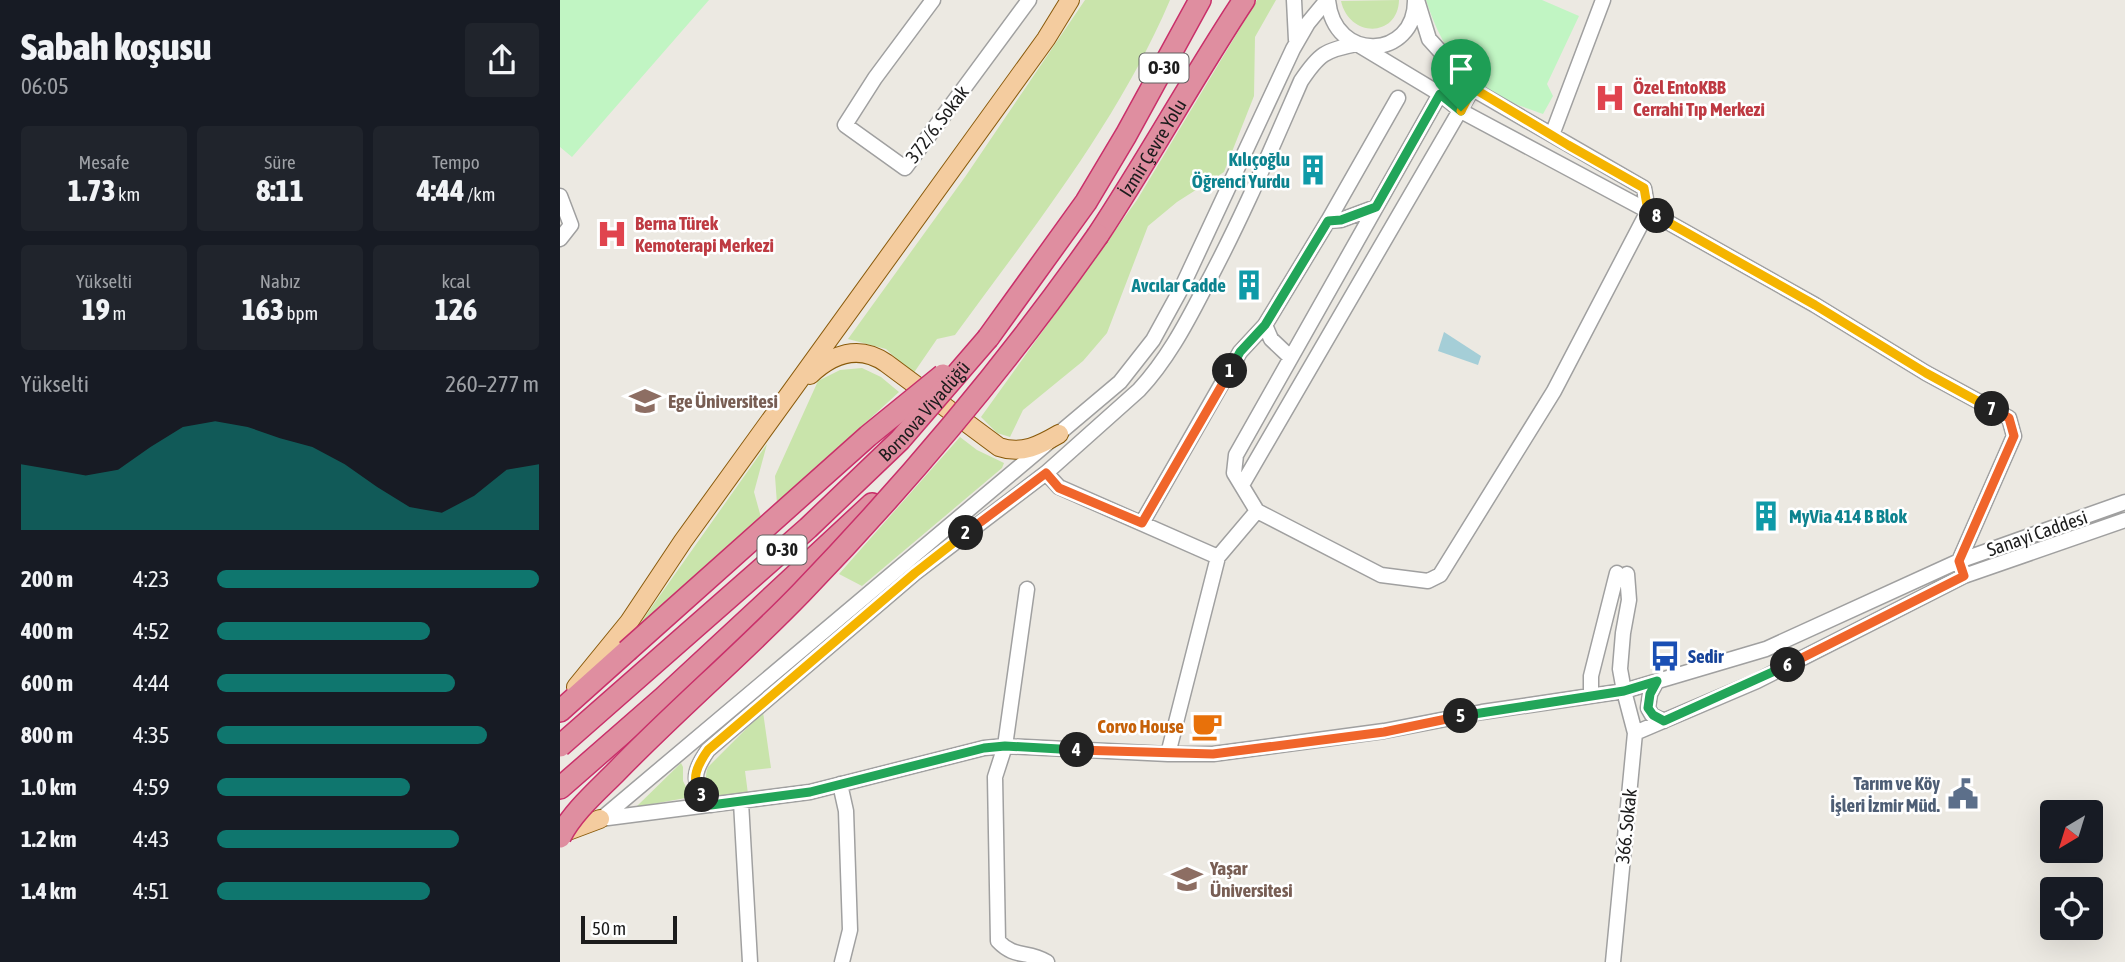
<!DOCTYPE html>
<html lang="tr">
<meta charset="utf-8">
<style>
body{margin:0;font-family:"Asap Condensed",sans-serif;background:#20242c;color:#f1f3f6;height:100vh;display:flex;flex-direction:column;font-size:26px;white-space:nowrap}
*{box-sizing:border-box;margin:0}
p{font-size:23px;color:#9ea1a6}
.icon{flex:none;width:38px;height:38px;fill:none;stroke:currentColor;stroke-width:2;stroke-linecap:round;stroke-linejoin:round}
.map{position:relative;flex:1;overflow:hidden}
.panel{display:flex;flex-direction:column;background:#171b24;width:560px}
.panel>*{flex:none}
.needle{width:46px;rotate:218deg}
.tools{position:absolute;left:1480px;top:800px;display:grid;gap:14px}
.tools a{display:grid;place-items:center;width:63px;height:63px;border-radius:7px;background:#171b24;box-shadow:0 7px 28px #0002;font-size:35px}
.scale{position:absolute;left:21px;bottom:18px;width:96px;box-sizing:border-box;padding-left:7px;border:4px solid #1c1c1c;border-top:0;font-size:19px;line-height:24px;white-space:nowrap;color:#1c1c1c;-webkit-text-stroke:5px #fff;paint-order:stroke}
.pin{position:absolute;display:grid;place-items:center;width:60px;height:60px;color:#fff;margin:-72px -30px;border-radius:50% 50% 50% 0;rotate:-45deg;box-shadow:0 0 7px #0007}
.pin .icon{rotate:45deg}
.km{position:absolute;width:35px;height:35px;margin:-18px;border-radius:50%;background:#222;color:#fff;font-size:19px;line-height:35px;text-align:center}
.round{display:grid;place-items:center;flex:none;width:74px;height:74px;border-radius:7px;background:#20242c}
.overview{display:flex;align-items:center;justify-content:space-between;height:119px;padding:0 21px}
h1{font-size:38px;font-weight:800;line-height:52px}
.stats{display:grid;grid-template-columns:repeat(3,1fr);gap:10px;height:119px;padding:7px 21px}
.stats div{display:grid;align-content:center;border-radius:7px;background:#20242c;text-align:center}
.stats b{font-size:30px;font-weight:800}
.stats small{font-size:19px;font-weight:400}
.stats p{font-size:19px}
.chart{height:196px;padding:14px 21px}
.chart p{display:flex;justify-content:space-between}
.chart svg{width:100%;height:126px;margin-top:7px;fill:#0f766e;opacity:.7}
ul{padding:0 21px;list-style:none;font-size:23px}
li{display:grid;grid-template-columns:112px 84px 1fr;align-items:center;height:52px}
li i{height:18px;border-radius:9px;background:#0f766e}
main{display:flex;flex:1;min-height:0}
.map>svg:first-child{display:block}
.grass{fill:#c9e4ab}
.park{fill:#c1f5c3}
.water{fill:#a5ced7}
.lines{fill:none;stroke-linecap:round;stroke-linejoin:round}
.minor-casing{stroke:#a0a0a0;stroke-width:17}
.major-casing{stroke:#895a0b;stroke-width:20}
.highway-casing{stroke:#c9306a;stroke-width:24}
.minor{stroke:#fff;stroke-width:14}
.major{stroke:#f4cc9f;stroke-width:18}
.highway{stroke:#df8ea0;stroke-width:21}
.highway-bridge-casing{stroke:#c9306a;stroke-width:24;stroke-linecap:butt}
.highway-bridge{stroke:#df8ea0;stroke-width:21}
.split-1-casing{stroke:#fff;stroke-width:14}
.split-2-casing{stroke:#fff;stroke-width:14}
.split-3-casing{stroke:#fff;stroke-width:14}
.split-4-casing{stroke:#fff;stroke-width:14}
.split-5-casing{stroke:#fff;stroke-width:14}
.split-6-casing{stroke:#fff;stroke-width:14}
.split-7-casing{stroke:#fff;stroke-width:14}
.split-8-casing{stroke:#fff;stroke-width:14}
.split-9-casing{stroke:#fff;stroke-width:14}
.split-1{stroke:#22a559;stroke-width:9}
.split-2{stroke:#f0652b;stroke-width:9}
.split-3{stroke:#f5b400;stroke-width:9}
.split-4{stroke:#22a559;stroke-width:9}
.split-5{stroke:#f0652b;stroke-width:9}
.split-6{stroke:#22a559;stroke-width:9}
.split-7{stroke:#f0652b;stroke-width:9}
.split-8{stroke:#f5b400;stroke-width:9}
.split-9{stroke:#f5b400;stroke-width:9}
.labels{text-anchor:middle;stroke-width:5;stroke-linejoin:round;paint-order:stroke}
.shield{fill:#fff;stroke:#606060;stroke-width:2}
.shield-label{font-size:18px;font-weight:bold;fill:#1c1c1c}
.health-label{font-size:19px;font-weight:bold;fill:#be3a42;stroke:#fff;text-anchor:start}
.street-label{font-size:19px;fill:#1c1c1c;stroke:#fff}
.culture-label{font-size:19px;font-weight:bold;fill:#0d838f;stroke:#fff;text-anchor:end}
.education-label{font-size:19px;font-weight:bold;fill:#785e54;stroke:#fff;text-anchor:start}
.transit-label{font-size:19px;font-weight:bold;fill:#164399;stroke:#fff;text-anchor:start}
.food-label{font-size:19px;font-weight:bold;fill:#c56008;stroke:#fff;text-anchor:end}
.service-label{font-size:19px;font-weight:bold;fill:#4e5e75;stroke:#fff;text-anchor:end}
</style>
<main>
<section class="panel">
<div class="overview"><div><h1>Sabah koşusu</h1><p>06:05</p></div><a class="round"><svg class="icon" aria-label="share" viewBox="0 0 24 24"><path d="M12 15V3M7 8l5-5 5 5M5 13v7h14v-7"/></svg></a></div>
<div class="stats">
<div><p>Mesafe</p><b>1.73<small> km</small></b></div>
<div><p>Süre</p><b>8:11</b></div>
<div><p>Tempo</p><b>4:44<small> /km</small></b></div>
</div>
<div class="stats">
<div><p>Yükselti</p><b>19<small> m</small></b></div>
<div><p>Nabız</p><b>163<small> bpm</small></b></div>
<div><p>kcal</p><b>126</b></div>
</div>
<div class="chart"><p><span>Yükselti</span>260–277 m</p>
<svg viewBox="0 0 160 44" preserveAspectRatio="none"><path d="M0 44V21L10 23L20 25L30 23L40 15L50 8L60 6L70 8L80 12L90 15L100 21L110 29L120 36L130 38L140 32L150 23L160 21V44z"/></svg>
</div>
<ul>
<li><b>200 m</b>4:23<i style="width:100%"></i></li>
<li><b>400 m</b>4:52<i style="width:66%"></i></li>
<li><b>600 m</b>4:44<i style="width:74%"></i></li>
<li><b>800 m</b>4:35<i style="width:84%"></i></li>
<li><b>1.0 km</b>4:59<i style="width:60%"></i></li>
<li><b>1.2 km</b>4:43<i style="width:75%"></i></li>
<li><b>1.4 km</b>4:51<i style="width:66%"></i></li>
</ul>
</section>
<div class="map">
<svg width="1565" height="962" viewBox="0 0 1565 962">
<rect width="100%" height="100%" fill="#ece9e2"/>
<!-- grass -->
<path class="grass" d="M525,0H610C558,122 473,228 395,335L377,339L353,374L326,349L288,339L405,177Z
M697,0H716L695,37L694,96L664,172L617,202L588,226L547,333L523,361L463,410L450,437L437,433L421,417L577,200Z
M839,0C838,38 789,38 781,1Z
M302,368L321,377L339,392L217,504L215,476L258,381L280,370Z
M400,437L417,450L444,463L442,468L302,586L279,574Z
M207,444L194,492L202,521L67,642Z
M203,712L211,768L185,771L188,794L159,797C148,789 143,780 148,767Z
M121,763L123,767V781L131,797L76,807Z"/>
<!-- park -->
<path class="park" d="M0,0H149L12,157L0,147Z
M866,0H982L1019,16L987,84L993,96L983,114C965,107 937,99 921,88C895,70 875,29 866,0Z"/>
<!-- water -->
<path class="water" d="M884,332L921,356L918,365L878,351Z"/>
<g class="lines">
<!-- minor casing -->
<g class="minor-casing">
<path id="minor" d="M373,0L315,78L285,125L345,168L469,0
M734,0L736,40
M768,0C774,64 855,59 855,1
M857,0L869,39L916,91L1084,188L1088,211L994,391L880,575L868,581L821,575L697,511L674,473L676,455L880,94
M992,135L1043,0
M0,196L11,225L0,239
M768,221L781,220L816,207
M705,325L711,339L730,357
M486,473L499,487L658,557
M682,485L913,88
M582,523L680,352L705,325L768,221L838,98
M467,589L445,746L435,777L438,941C455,959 467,950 487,962
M1097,681L1090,694L1088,708L1092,715L1104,721
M1031,696V676L1057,573
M1075,733L1197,681L1404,576L1565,520
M608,754L658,557L697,511
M280,784L286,811L290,930L282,962
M181,802L190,962
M151,805C132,783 131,775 148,750L355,573L486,473L579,390C606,361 625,326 643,291C680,223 710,152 741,81C759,54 765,50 797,44L880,94L901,111L1088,211L1255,305L1366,373L1449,418L1454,436L1399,561L1404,576
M40,819L250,792L424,748L445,746L608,754H653L824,731L922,712L1064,691L1206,649L1399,561L1565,502
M41,819L560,382L593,340L621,289L733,49L748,23L767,0
M1053,962L1075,733L1064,691L1060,669L1063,633L1069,600L1067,574"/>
</g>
<!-- major casing -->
<g class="major-casing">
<path id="major" d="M250,375C272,354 299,344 326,363L439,447C462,455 480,445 499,434
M16,687L69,622L123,541L486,39L510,0
M0,834L40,819"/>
</g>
<!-- highway casing -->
<g class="highway-casing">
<g id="highway">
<path id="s1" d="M538,235C589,158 633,77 684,0"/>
<path d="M428,338L526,202L566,135L640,0"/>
<path d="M0,711L67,651"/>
<path d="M0,788L103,698L312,504"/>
</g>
</g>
<!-- minor -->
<use href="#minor" class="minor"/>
<!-- major -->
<use href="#major" class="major"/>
<!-- highway -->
<use href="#highway" class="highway"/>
<!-- highway-bridge casing -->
<g class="highway-bridge-casing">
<g id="highway-bridge">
<path d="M67,651L308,436L383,375"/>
<path id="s2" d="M0,746L248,528L340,440L428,338"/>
<path d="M0,837C12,813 36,792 55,773C115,711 181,655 241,593C349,481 449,362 538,235"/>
</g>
</g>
<!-- highway-bridge -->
<use href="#highway-bridge" class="highway-bridge"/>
</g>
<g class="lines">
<!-- split-1 casing -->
<g class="split-1-casing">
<path id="split-1" d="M670,371L680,352L705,325L768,221L781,220L816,207L880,94L901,111"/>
</g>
<!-- split-2 casing -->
<g class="split-2-casing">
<path id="split-2" d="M406,533L486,473L499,488L582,523L670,371"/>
</g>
<!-- split-3 casing -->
<g class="split-3-casing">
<path id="split-3" d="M142,795C129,780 138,764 148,750L355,573L406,533"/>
</g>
<!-- split-4 casing -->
<g class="split-4-casing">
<path id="split-4" d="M142,795L151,805L250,792L424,748L445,746L517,750"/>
</g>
<!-- split-5 casing -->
<g class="split-5-casing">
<path id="split-5" d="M517,750L653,754L824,732L901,716"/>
</g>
<!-- split-6 casing -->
<g class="split-6-casing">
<path id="split-6" d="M901,716L1064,691L1097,681L1090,694L1088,708L1093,715L1104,721L1228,665"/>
</g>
<!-- split-7 casing -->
<g class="split-7-casing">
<path id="split-7" d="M1228,665L1404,576L1399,561L1454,436L1449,418L1432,409"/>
</g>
<!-- split-8 casing -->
<g class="split-8-casing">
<path id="split-8" d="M1097,216L1255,305L1366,373L1432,409"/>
</g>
<!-- split-9 casing -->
<g class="split-9-casing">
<path id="split-9" d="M901,111L913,88L1008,145L1084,188L1088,211L1097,216"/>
</g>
<!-- split-1 -->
<use href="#split-1" class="split-1"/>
<!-- split-2 -->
<use href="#split-2" class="split-2"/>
<!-- split-3 -->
<use href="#split-3" class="split-3"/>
<!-- split-4 -->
<use href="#split-4" class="split-4"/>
<!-- split-5 -->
<use href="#split-5" class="split-5"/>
<!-- split-6 -->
<use href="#split-6" class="split-6"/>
<!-- split-7 -->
<use href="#split-7" class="split-7"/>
<!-- split-8 -->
<use href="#split-8" class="split-8"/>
<!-- split-9 -->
<use href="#split-9" class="split-9"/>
</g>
<!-- icons -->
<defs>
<g id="hospital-bare" transform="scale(2.415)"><path d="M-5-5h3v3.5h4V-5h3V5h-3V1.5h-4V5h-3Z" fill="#e0444e" stroke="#fff" stroke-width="2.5" paint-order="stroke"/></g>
<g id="building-bare" transform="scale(2.415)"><path d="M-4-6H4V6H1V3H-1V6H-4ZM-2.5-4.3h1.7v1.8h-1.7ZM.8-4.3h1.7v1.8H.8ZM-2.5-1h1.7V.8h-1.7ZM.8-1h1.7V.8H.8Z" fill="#0f9aa8" stroke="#fff" stroke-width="2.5" paint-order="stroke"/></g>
<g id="university-bare" transform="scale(2.415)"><path d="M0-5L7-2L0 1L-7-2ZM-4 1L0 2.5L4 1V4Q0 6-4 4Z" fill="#8d6e63" stroke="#fff" stroke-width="2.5" paint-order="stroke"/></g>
<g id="bus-bare" transform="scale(2.415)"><path d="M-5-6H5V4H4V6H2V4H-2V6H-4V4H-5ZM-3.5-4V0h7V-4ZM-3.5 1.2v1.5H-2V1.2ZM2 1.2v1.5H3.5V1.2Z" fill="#1a4fb4" stroke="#fff" stroke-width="2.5" paint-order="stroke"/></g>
<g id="cafe-bare" transform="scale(2.415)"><path d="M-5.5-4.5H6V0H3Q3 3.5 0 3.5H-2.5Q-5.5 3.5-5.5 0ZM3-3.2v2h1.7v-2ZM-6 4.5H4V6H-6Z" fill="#e8710a" stroke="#fff" stroke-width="2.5" paint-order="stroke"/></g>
<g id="civic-bare" transform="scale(2.415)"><path d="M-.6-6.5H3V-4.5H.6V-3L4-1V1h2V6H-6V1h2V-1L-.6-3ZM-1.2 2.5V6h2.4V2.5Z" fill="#5c6f8a" stroke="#fff" stroke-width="2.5" paint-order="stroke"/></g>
</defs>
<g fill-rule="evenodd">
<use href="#hospital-bare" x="1050" y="98"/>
<use href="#building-bare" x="753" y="170"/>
<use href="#hospital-bare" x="52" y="234"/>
<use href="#building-bare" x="689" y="285"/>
<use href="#university-bare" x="85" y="401"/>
<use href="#building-bare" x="1206" y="516"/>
<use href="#bus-bare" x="1105" y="656"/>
<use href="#cafe-bare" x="647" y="726"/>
<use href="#civic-bare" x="1403" y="794"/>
<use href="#university-bare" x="627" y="879"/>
</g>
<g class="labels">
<!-- shield labels -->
<g class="shield">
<rect x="579.5" y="53.5" width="49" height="29" rx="5"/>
<rect x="197.5" y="535.5" width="49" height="29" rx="5"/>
</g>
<g class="shield-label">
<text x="604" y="74">O-30</text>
<text x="222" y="556">O-30</text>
</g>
<!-- health labels -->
<g class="health-label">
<text x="1073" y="94">Özel EntoKBB<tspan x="1073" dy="22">Cerrahi Tıp Merkezi</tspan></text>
<text x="75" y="230">Berna Türek<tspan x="75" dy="22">Kemoterapi Merkezi</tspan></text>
</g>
<!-- street labels -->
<g class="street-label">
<text transform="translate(377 124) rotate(-53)" y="7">372/6. Sokak</text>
<text dy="7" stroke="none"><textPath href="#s1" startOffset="103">İzmir Çevre Yolu</textPath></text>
<text dy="7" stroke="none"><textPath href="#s2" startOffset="495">Bornova Viyadüğü</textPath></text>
<text transform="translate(1477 533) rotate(-19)" y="7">Sanayi Caddesi</text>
<text transform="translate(1066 826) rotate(-84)" y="7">366. Sokak</text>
</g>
<!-- culture labels -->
<g class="culture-label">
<text x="730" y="166">Kılıçoğlu<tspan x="730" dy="22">Öğrenci Yurdu</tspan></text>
<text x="666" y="292">Avcılar Cadde</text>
<text x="1229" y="523" text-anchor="start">MyVia 414 B Blok</text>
</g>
<!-- education labels -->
<g class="education-label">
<text x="108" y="408">Ege Üniversitesi</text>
<text x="650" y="875">Yaşar<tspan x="650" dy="22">Üniversitesi</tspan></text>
</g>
<!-- transit labels -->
<g class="transit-label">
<text x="1128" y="663">Sedir</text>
</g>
<!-- food labels -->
<g class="food-label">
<text x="624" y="733">Corvo House</text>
</g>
<!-- service labels -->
<g class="service-label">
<text x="1380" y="790">Tarım ve Köy<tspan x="1380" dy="22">İşleri İzmir Müd.</tspan></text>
</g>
</g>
</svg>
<div class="tools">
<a><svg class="needle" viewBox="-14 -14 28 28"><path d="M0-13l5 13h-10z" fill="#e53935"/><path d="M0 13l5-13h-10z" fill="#9ea1a6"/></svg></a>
<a><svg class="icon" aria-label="locate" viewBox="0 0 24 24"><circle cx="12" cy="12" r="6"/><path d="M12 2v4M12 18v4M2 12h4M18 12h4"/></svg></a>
</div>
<div class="scale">50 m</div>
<div class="pin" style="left:901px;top:111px;background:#1e9e55"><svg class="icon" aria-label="arrive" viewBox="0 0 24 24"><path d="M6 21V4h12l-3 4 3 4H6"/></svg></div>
<b class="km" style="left:670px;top:371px">1</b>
<b class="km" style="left:406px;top:533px">2</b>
<b class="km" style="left:142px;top:795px">3</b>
<b class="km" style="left:517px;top:750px">4</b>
<b class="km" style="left:901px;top:716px">5</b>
<b class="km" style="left:1228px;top:665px">6</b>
<b class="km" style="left:1432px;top:409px">7</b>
<b class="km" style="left:1097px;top:216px">8</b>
</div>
</main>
